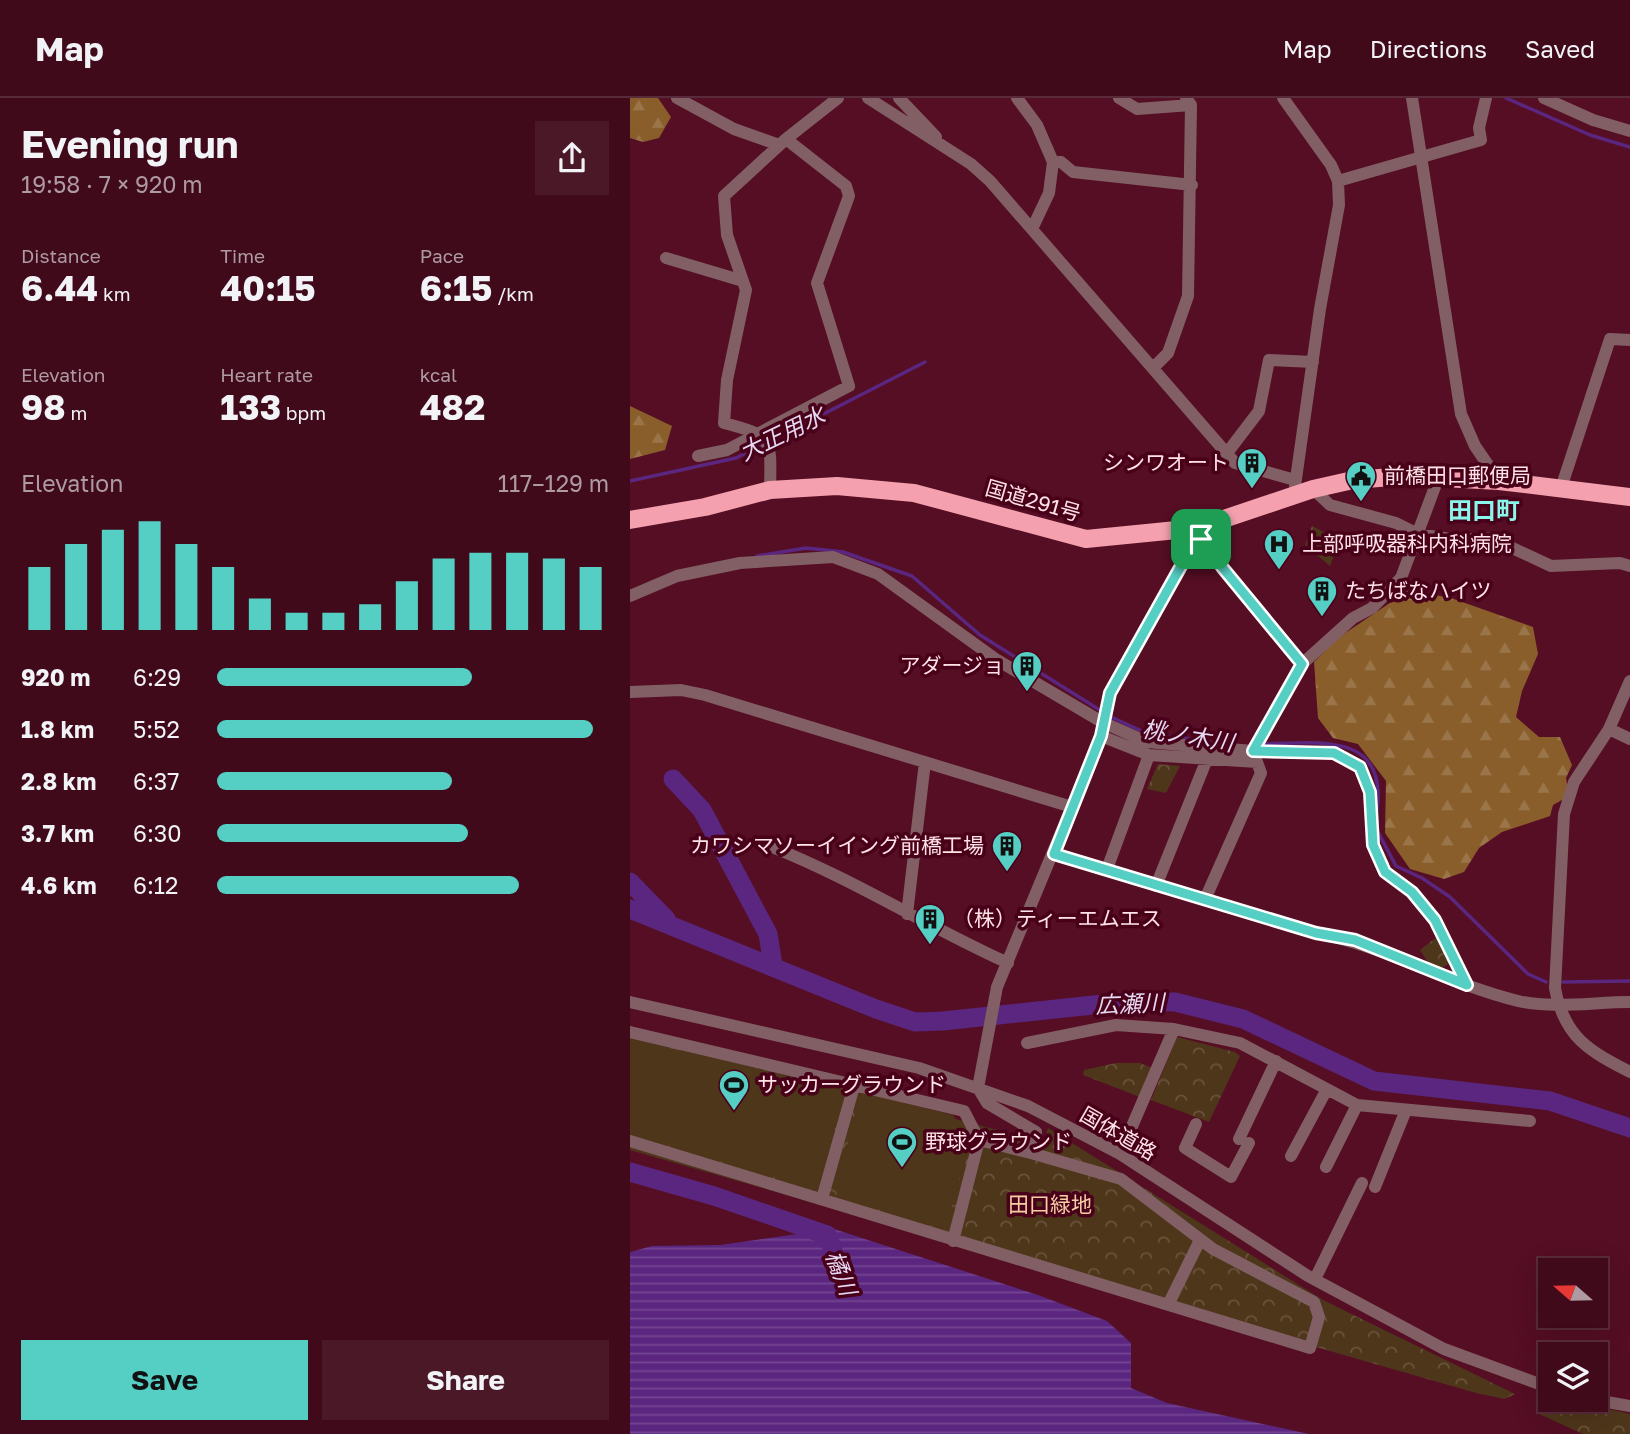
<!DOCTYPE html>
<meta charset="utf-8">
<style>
body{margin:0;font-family:"Golos Text","Noto Sans JP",sans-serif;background:#4b1828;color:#f1f3f6;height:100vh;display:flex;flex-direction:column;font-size:26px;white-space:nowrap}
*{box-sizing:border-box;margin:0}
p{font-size:23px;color:#ae9aa3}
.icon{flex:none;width:38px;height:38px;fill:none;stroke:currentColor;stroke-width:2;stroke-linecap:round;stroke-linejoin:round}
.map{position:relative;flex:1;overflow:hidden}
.panel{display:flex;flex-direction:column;background:#400a1b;width:630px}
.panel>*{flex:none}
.needle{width:46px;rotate:290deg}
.controls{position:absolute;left:908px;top:1160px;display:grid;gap:14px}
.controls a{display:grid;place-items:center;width:70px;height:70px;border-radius:0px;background:#400a1b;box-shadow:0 7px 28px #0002,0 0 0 2px #592b3a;font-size:35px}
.pin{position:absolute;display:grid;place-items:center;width:60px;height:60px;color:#fff;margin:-30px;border-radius:14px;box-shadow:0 4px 10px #0006}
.round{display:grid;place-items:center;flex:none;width:74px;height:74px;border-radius:0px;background:#4b1828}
.head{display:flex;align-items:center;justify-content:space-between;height:119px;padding:0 21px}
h1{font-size:38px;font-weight:700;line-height:52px}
.stats{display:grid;grid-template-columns:repeat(3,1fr);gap:10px;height:119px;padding:7px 21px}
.stats div{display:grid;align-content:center}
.stats b{font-size:35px;font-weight:700}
.stats small{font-size:19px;font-weight:400}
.stats p{font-size:19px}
.chart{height:196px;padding:14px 21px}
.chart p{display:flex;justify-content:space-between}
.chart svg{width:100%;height:126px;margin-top:7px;stroke:#55cec4;stroke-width:6}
.primary-button{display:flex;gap:14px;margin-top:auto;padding:14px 21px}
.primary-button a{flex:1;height:80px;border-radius:0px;background:#55cec4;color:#111;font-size:28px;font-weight:700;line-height:80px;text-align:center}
.primary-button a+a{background:#4b1828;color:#f1f3f6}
ul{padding:0 21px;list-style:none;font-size:23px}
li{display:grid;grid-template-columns:112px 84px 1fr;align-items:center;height:52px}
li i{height:18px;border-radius:9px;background:#55cec4}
header{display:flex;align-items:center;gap:42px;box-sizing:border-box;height:98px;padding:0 35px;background:#400a1b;border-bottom:2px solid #592b3a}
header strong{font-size:33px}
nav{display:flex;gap:38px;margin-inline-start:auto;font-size:24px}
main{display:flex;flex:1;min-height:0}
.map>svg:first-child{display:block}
.forest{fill:url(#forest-firs)}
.cemetery{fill:url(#cemetery-stones)}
.park{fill:url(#park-crowns)}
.garden{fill:#4e361a}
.water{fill:url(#water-rules)}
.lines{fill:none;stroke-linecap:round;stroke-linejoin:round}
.stream{stroke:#5b2680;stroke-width:3.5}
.river{stroke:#5b2680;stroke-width:19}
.minor{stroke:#825f65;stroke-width:12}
.highway{stroke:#f5a0af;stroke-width:18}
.route-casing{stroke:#fff;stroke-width:14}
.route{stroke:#55cec4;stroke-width:9}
.labels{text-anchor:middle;stroke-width:7;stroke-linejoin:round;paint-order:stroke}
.poi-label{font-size:21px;fill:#fee2e6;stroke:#49011a;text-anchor:start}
.street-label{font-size:21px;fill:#fee2e6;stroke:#49011a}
.park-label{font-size:21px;fill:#f5cea4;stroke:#49011a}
.water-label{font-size:23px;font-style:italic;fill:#e6d9f2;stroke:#49011a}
.quarter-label{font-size:24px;font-weight:bold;fill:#8af5eb;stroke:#49011a}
</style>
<header>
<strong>Map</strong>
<nav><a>Map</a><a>Directions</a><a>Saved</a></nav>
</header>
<main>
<section class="panel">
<div class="head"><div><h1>Evening run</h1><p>19:58 · 7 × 920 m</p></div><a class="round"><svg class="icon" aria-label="share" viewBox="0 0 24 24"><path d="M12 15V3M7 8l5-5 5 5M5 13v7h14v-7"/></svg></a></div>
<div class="stats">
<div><p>Distance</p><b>6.44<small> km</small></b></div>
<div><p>Time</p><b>40:15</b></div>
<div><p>Pace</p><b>6:15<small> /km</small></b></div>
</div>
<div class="stats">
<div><p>Elevation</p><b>98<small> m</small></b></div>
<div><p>Heart rate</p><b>133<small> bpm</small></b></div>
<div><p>kcal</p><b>482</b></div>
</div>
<div class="chart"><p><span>Elevation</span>117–129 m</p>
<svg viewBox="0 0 160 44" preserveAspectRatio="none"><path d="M5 44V22M15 44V14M25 44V9M35 44V6M45 44V14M55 44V22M65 44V33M75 44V38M85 44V38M95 44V35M105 44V27M115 44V19M125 44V17M135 44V17M145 44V19M155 44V22"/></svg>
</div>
<ul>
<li><b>920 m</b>6:29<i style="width:65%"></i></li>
<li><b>1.8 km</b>5:52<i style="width:96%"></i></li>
<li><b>2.8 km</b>6:37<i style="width:60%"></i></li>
<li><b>3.7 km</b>6:30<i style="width:64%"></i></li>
<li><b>4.6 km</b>6:12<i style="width:77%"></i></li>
</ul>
<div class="primary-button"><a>Save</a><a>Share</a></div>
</section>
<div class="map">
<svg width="1000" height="1336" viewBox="0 0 1000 1336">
<defs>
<pattern id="forest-firs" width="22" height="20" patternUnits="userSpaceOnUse" patternTransform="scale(1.75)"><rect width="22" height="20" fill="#895e2b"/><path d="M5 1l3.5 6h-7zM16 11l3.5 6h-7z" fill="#9b754a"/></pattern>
<pattern id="cemetery-stones" width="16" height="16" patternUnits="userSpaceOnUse" patternTransform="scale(1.75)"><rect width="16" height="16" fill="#4e361a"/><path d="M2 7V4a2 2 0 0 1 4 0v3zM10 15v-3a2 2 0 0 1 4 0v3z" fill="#69533b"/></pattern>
<pattern id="park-crowns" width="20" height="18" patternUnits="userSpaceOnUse" patternTransform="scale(1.75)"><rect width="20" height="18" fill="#4e361a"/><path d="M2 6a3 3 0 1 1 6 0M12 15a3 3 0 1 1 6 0" fill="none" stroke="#69533b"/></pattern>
<pattern id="water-rules" width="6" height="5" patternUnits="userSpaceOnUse" patternTransform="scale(1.75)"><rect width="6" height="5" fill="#5b2680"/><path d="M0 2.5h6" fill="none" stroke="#744592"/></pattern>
</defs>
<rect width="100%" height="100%" fill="#550e24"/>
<!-- forest -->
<path class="forest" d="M0,0H28L41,19L29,40L13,44L0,40Z
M0,308L42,328L35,352L0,361Z
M779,492L821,500L903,529L908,556L892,593L886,619L909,639H930L942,667L936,680L939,698L923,707L920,718L872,734L849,750L834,774L814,781L780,771L755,735L756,683L728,646L703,640L688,620L684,564L708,540Z"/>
<!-- cemetery -->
<path class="cemetery" d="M682,428L709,442L700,468L675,447Z"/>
<!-- park -->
<path class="park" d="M528,666L550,668L536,695L517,691Z
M808,838L821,864L809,872L800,868L790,852Z
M0,937L414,1044L418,1030L693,1202L885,1296L875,1301L846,1295L0,1052Z
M547,939L605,954L610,958L579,1024L521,1002Z
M486,965H510L522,970L510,999L453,977L454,972Z
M913,1294L920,1297V1302H939L1000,1316V1336H953L907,1315Z"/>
<!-- garden -->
<path class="garden" d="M0,941L214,991L190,1093L0,1036Z
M230,994L323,1017L339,1043L316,1132L206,1098Z"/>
<!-- water -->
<path class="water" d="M204,1131L408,1197L477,1223L501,1245V1290L537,1305L679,1336H0V1154L22,1148L90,1147Z"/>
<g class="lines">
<!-- stream -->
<path class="stream" d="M876,0L960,37L1000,49
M139,344L295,264
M0,383L106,360L132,347
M127,458L176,450L213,454L282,478L350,537L473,614
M479,618L518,636L579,643
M632,646C686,645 758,632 747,712
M748,734L766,768L792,780L820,799L898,876L916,884
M933,884L1000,883"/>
<!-- river -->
<path class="river" d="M43,681L72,712L138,836L143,867
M0,784L36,821
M0,811L246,911L285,924L313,923L501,903L545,904L613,921L744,983L920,1003L1000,1030
M0,1074L84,1098L197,1137L203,1152"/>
<!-- minor -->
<path class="minor" d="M47,0L104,31L149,47
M238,0L341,66L360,83L605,365L665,382
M269,0L306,39
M387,0L407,27L423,64L419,95L402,131
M489,0L507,11L561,7
M653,0L701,67L708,83L709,107L690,211L665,388
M782,0L831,316L845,348L869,383
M914,0L963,22L1000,33
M423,64H431L443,74L562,87
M708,83L851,42L849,30L856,0
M36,160L113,183
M524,269L538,255L558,198L561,7L556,0
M597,355L629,313L639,262L683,264
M68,358L97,352L219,288L187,185L219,98L216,88L156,41
M931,390L980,241L1000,242
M683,391L700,407L766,425L788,436L827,442L861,440L921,468L990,465L1000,468
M140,392C141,341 144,338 94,325L97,282L116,192L97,137L94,98L156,41L208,0
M567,430L592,469L672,566
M0,498L47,478L110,465L203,459L248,476L367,562L472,624L517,644L623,653L704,655L730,669L740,694L743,747L755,774L782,794L805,822L837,887
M1000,583L979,631L1000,641
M0,594L51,592L75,597L442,709
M979,631L944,684L934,716L925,890C934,939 959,953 1000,974
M471,638L519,657L627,664L631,675L576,799
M623,653L672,566L723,520L742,510L771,480L809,378
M142,749C223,781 298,829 378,865
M424,756L686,835C756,848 818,886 888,903C923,911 964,904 1000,904
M477,771L519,657
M526,788L577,661
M277,816L295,664
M0,904L289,970L398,1008L490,1056L678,1178L814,1251L920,1290
M0,934L334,1013L349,1042L401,1055L406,1034L357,1005L348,990L367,889L471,638L480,595L565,443L567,430
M397,945L486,927L544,931L610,945L727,1007L900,1023
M566,1026L555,1050L601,1079L619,1045
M609,1041L646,963
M0,1043L680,1250L689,1219L684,1204L583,1151L491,1081L401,1055
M490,1056L544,931
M661,1058L697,991
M696,1069L727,1007
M745,1089L776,1012
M192,1101L224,988
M323,1143L349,1042
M685,1181L732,1085
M539,1205L570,1142
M966,1302L1000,1308"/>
<!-- highway -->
<path class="highway" d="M0,422L75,409L140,392L207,388L284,395L456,441L567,430L683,391L723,382L775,378L869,383L1000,399"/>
</g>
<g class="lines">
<!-- route casing -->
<g class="route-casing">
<path id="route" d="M567,430L592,469L672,566L623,653L704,655L730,669L740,694L743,747L755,774L782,794L805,822L837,887L725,842L686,835L424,756L471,638L480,595L565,443Z"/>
</g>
<!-- route -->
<use href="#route" class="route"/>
</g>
<!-- icons -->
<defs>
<g id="building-pin" transform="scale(1.575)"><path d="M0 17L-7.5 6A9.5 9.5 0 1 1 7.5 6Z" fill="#55cec4" stroke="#49011a"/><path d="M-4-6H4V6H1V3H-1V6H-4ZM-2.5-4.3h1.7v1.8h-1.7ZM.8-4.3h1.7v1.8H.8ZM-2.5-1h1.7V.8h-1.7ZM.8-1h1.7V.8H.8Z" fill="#111"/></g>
<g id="civic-pin" transform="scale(1.575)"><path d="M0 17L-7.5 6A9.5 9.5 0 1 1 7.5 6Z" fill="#55cec4" stroke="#49011a"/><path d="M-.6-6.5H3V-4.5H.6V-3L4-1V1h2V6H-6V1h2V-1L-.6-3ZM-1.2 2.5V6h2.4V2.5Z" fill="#111"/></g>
<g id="hospital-pin" transform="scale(1.575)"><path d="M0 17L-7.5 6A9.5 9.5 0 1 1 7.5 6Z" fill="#55cec4" stroke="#49011a"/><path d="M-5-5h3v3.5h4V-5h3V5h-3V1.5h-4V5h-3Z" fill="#111"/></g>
<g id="stadium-pin" transform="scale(1.575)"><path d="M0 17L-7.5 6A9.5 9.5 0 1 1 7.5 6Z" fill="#55cec4" stroke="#49011a"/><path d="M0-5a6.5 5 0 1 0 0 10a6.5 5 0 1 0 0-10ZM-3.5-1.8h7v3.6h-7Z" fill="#111"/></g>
</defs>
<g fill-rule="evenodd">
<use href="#building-pin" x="622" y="365"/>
<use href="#civic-pin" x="731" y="378"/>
<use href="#hospital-pin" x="649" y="446"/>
<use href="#building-pin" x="692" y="493"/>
<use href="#building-pin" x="397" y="568"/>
<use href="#building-pin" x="377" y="748"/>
<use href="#building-pin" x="300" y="821"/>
<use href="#stadium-pin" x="104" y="987"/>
<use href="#stadium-pin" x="272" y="1044"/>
</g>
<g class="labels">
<!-- poi labels -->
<g class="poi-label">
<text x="599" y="372" text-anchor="end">シンワオート</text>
<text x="754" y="385">前橋田口郵便局</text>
<text x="672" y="453">上部呼吸器科内科病院</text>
<text x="715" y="500">たちばなハイツ</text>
<text x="374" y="575" text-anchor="end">アダージョ</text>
<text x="354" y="755" text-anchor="end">カワシマソーイイング前橋工場</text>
<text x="323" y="828">（株）ティーエムエス</text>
<text x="127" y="994">サッカーグラウンド</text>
<text x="295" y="1051">野球グラウンド</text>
</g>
<!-- street labels -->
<g class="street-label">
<text transform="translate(403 403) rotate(16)" y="7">国道291号</text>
<text transform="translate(488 1036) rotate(30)" y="7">国体道路</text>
</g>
<!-- park labels -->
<g class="park-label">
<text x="420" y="1114">田口緑地</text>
</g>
<!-- water labels -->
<g class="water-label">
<text transform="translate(152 336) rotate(-26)" y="8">大正用水</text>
<text transform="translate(558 638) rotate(9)" y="8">桃ノ木川</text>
<text transform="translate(500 906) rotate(-2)" y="8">広瀬川</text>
<text transform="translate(211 1175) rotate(69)" y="8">橘川</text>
</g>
<!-- quarter labels -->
<g class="quarter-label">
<text x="854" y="421">田口町</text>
</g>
</g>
</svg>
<div class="controls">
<a><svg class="needle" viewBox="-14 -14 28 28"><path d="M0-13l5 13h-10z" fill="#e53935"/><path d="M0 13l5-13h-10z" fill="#ae9aa3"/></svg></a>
<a><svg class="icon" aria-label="layers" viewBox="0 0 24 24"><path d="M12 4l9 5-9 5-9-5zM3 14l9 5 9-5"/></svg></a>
</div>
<div class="pin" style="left:571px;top:441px;background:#1e9e55"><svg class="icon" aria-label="arrive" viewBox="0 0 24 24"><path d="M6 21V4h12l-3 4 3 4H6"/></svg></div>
</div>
</main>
